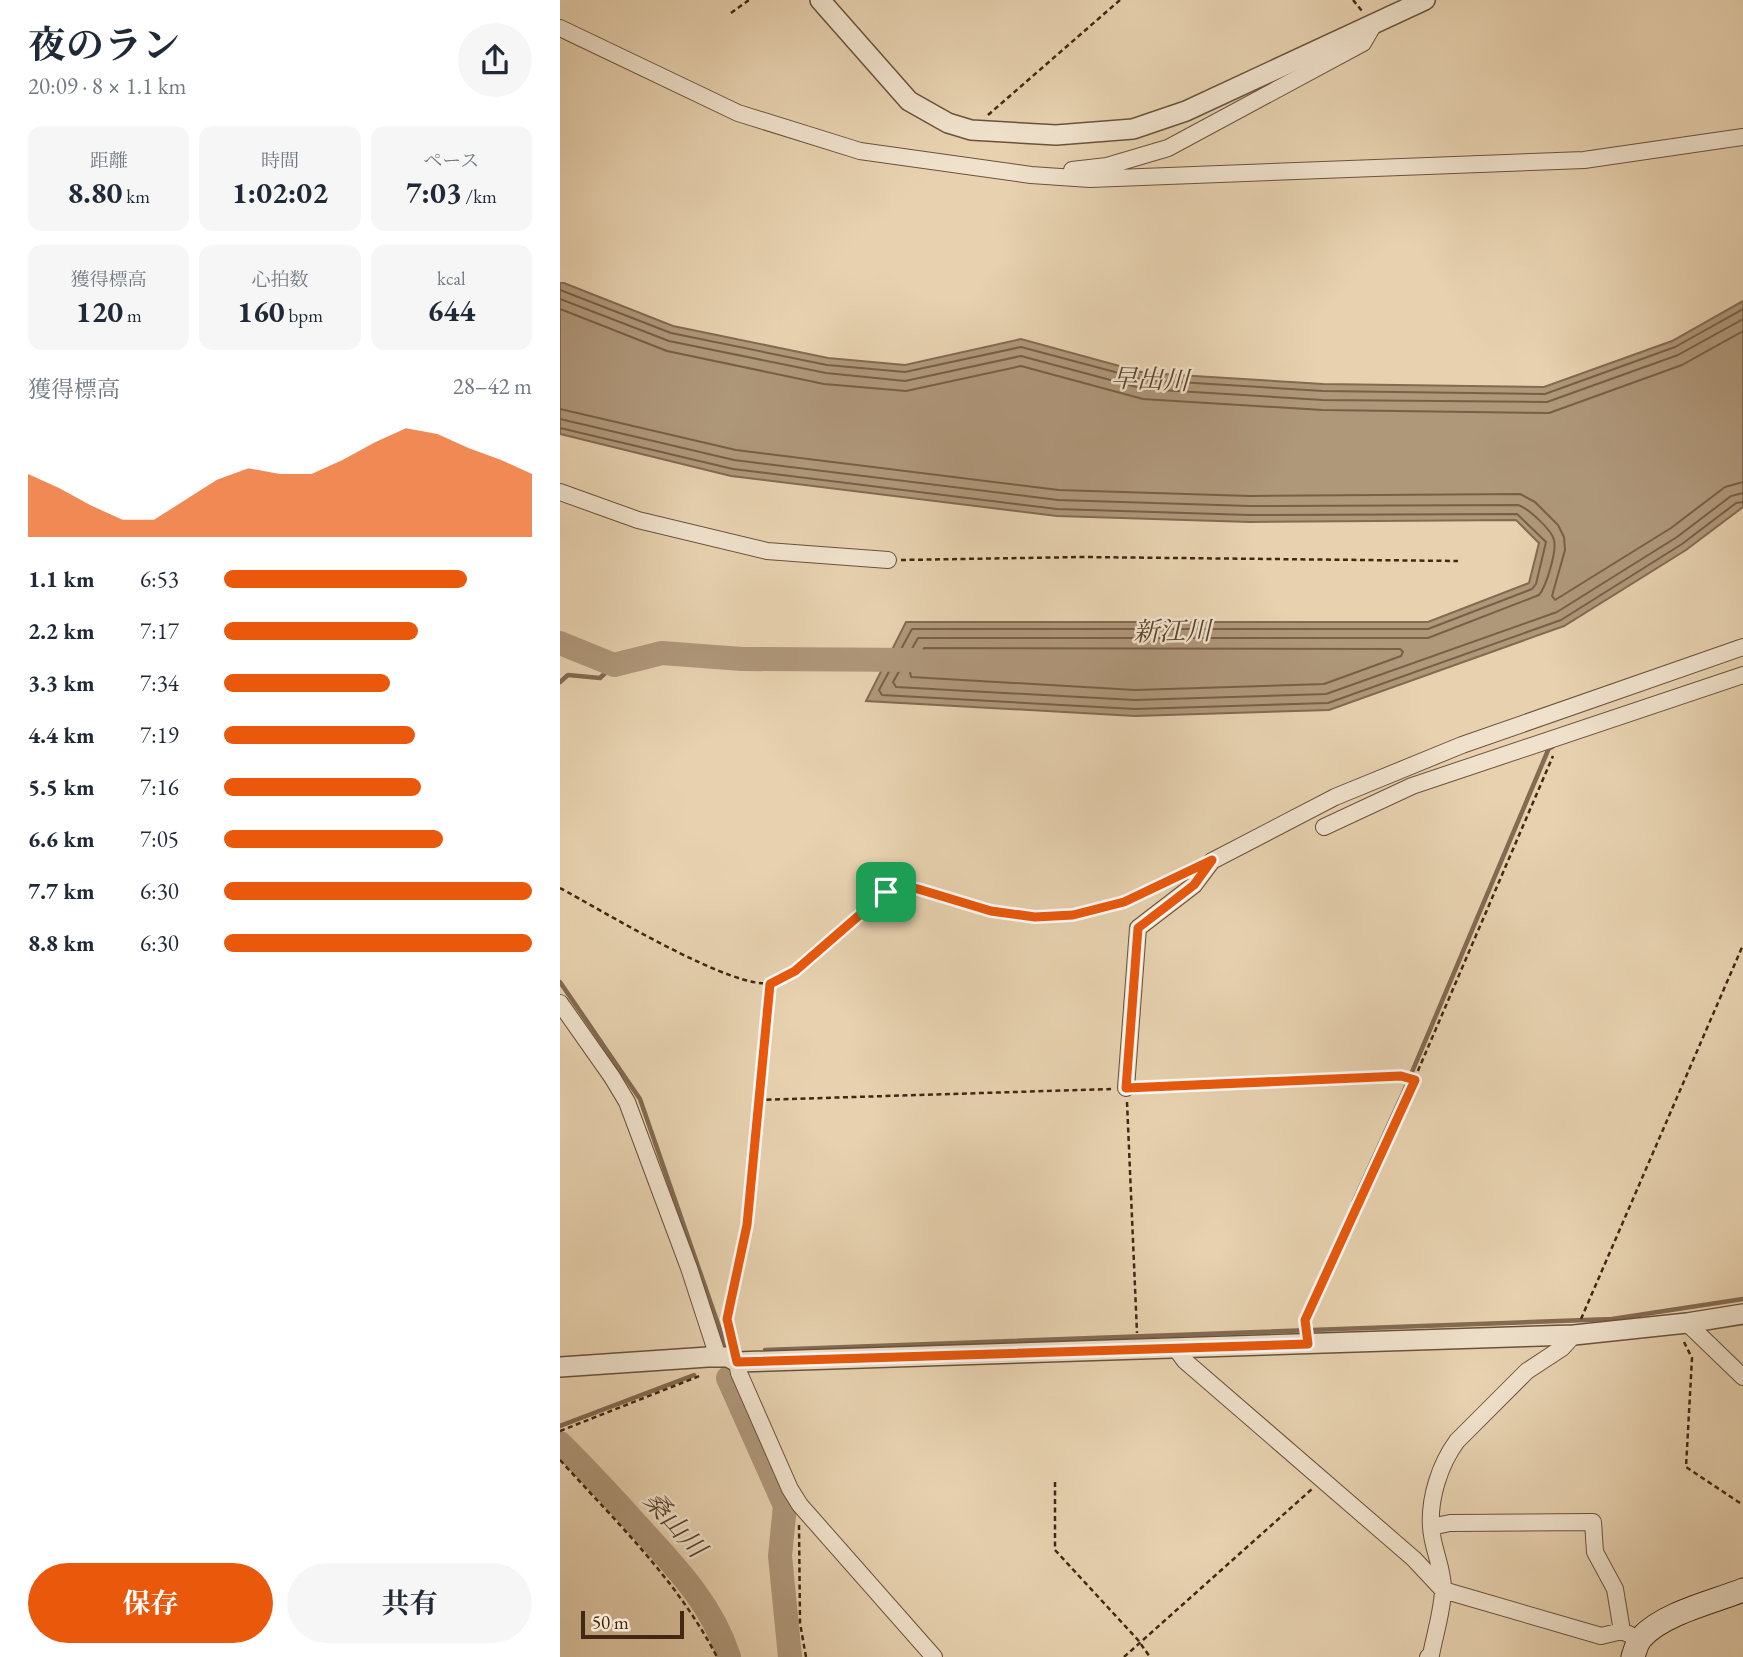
<!DOCTYPE html>
<html lang="ja">
<meta charset="utf-8">
<style>
body{margin:0;font-family:"EB Garamond","Noto Serif JP",serif;background:#f6f6f7;color:#1f2937;height:100vh;display:flex;flex-direction:column;font-size:26px;white-space:nowrap}
*{box-sizing:border-box;margin:0}
p{font-size:23px;color:#747a83}
.icon{flex:none;width:38px;height:38px;fill:none;stroke:currentColor;stroke-width:2;stroke-linecap:round;stroke-linejoin:round}
.map{position:relative;flex:1;overflow:hidden}
.panel{display:flex;flex-direction:column;background:#fff;width:560px}
.panel>*{flex:none}
.scale{position:absolute;left:21px;bottom:18px;width:103px;box-sizing:border-box;padding-left:7px;border:4px solid #422713;border-top:0;font-size:19px;line-height:24px;white-space:nowrap;color:#422713;-webkit-text-stroke:5px #efe1cb;paint-order:stroke}
.pin{position:absolute;display:grid;place-items:center;width:60px;height:60px;color:#fff;margin:-30px;border-radius:14px;box-shadow:0 4px 10px #0006}
.round{display:grid;place-items:center;flex:none;width:74px;height:74px;border-radius:37px;background:#f6f6f7}
.overview{display:flex;align-items:center;justify-content:space-between;height:119px;padding:0 28px}
h1{font-size:38px;font-weight:700;line-height:52px}
.figures{display:grid;grid-template-columns:repeat(3,1fr);gap:10px;height:119px;padding:7px 28px}
.figures div{display:grid;align-content:center;border-radius:14px;background:#f6f6f7;text-align:center}
.figures b{font-size:30px;font-weight:700}
.figures small{font-size:19px;font-weight:400}
.figures p{font-size:19px}
.chart{height:196px;padding:14px 28px}
.chart p{display:flex;justify-content:space-between}
.chart svg{width:100%;height:126px;margin-top:7px;fill:#ea580c;opacity:.7}
.button{display:flex;gap:14px;margin-top:auto;padding:14px 28px}
.button a{flex:1;height:80px;border-radius:42px;background:#ea580c;color:#fff;font-size:28px;font-weight:700;line-height:80px;text-align:center}
.button a+a{background:#f6f6f7;color:#1f2937}
ul{padding:0 28px;list-style:none;font-size:23px}
li{display:grid;grid-template-columns:112px 84px 1fr;align-items:center;height:52px}
li i{height:18px;border-radius:9px;background:#ea580c}
main{display:flex;flex:1;min-height:0}
.map>svg:first-child{display:block}
.water{fill:#af977a;stroke:#836a51;stroke-width:2}
.lines{fill:none;stroke-linecap:round;stroke-linejoin:round}
.shore{stroke:#785f46;stroke-width:2}
.stream{stroke:#836a51;stroke-width:4.5}
.river{stroke:#af977a;stroke-width:24}
.minor-casing{stroke:#6b523a;stroke-width:18}
.tertiary-casing{stroke:#6b523a;stroke-width:22}
.secondary-casing{stroke:#422713;stroke-width:25}
.path{stroke:#422713;stroke-width:2.5;stroke-dasharray:5 3.5;stroke-linecap:butt}
.minor{stroke:#efe1cb;stroke-width:16}
.tertiary{stroke:#efe1cb;stroke-width:19}
.secondary{stroke:#efe1cb;stroke-width:23}
.route-casing{stroke:#fff;stroke-width:14}
.route{stroke:#ea580c;stroke-width:9}
.labels{text-anchor:middle;stroke-width:5;stroke-linejoin:round;paint-order:stroke}
.water-label{font-size:26px;font-style:italic;fill:#5d432d;stroke:#efe1cb}
</style>
<main>
<section class="panel">
<div class="overview"><div><h1>夜のラン</h1><p>20:09 · 8 × 1.1 km</p></div><a class="round"><svg class="icon" aria-label="share" viewBox="0 0 24 24"><path d="M12 15V3M7 8l5-5 5 5M5 13v7h14v-7"/></svg></a></div>
<div class="figures">
<div><p>距離</p><b>8.80<small> km</small></b></div>
<div><p>時間</p><b>1:02:02</b></div>
<div><p>ペース</p><b>7:03<small> /km</small></b></div>
</div>
<div class="figures">
<div><p>獲得標高</p><b>120<small> m</small></b></div>
<div><p>心拍数</p><b>160<small> bpm</small></b></div>
<div><p>kcal</p><b>644</b></div>
</div>
<div class="chart"><p><span>獲得標高</span>28–42 m</p>
<svg viewBox="0 0 160 44" preserveAspectRatio="none"><path d="M0 44V22L10 27L20 33L30 38L40 38L50 31L60 24L70 20L80 22L90 22L100 17L110 11L120 6L130 8L140 13L150 17L160 22V44z"/></svg>
</div>
<ul>
<li><b>1.1 km</b>6:53<i style="width:79%"></i></li>
<li><b>2.2 km</b>7:17<i style="width:63%"></i></li>
<li><b>3.3 km</b>7:34<i style="width:54%"></i></li>
<li><b>4.4 km</b>7:19<i style="width:62%"></i></li>
<li><b>5.5 km</b>7:16<i style="width:64%"></i></li>
<li><b>6.6 km</b>7:05<i style="width:71%"></i></li>
<li><b>7.7 km</b>6:30<i style="width:100%"></i></li>
<li><b>8.8 km</b>6:30<i style="width:100%"></i></li>
</ul>
<div class="button"><a>保存</a><a>共有</a></div>
</section>
<div class="map">
<svg width="1183" height="1657" viewBox="0 0 1183 1657">
<rect width="100%" height="100%" fill="#e7d1af"/>
<filter id="stains"><feTurbulence type="fractalNoise" baseFrequency=".00286" numOctaves="4"/><feColorMatrix values="0 0 0 0 .2 0 0 0 0 .09 0 0 0 0 .02 0 0 0 .5 -.17"/></filter>
<radialGradient id="worn" r=".72"><stop offset=".6" stop-color="#630" stop-opacity="0"/><stop offset="1" stop-color="#630" stop-opacity=".3"/></radialGradient>
<!-- water -->
<path class="water" d="M0,283H4L113,326L268,358L345,365L461,339L585,373L763,384L984,387L1112,341L1183,301V507L1126,550L1004,626L769,710L575,716L306,701L346,622H868L969,583L979,543L956,520L690,522L497,516L171,476L0,434Z"/>
<g class="lines">
<!-- shore -->
<path class="shore" d="M0,290L111,333L267,365L345,372L461,347L585,380L763,391L985,394L1115,347L1183,309
M0,299L109,341L266,373L345,381L461,356L584,389L763,400L987,402L1118,355L1183,319
M0,309L107,351L264,384L346,391L461,366L583,399L763,410L989,413L1122,365L1183,331
M0,409L176,450L499,490L690,496L960,494L975,502L998,525L1004,537L1005,550L992,596L995,600L1111,528L1165,487L1183,482
M0,419L174,460L498,500L690,506L958,505C968,508 992,530 994,540C997,551 986,587 979,595L868,638H358L333,682L336,687L575,700L766,694L997,612L1117,537L1171,496L1183,493
M0,428L173,469L497,509L690,515L957,514L986,542L976,584L972,589L868,629H352L319,690L322,695L575,709L768,703L1001,620L1122,544L1176,503L1183,502
M364,648L840,649L843,652L841,656L764,684L575,690L351,677L350,672Z"/>
<!-- stream -->
<path class="stream" d="M0,682L8,675L40,678L54,665
M0,982L80,1099L165,1344
M794,1201L844,1091L989,748L992,747
M205,1350L1052,1319L1183,1299
M0,1426L134,1375"/>
<!-- river -->
<path class="river" d="M0,643L54,665L102,653L182,659L358,660
M168,1378L225,1506L220,1556L230,1657
M0,1443C28,1471 55,1500 81,1529C117,1568 153,1606 169,1657"/>
<!-- minor casing -->
<g class="minor-casing">
<path id="minor" d="M0,28L178,113L300,151L471,175L530,179L1024,160L1183,137
M512,170L547,166L608,148L803,43L814,24
M0,492L78,520L207,551L328,560
M764,827L852,786L1183,675
M0,1003L52,1077L67,1102L129,1268L158,1357
M566,1088L578,928L634,885L652,861L775,797L902,745L1183,647
M1127,1323L1183,1377
M616,1349L625,1361L854,1559L883,1590L1041,1636L1062,1631L1079,1639
M177,1362L179,1373L230,1489L240,1505L374,1657
M871,1527L890,1523L1033,1522L1035,1552L1055,1589L1062,1631
M868,1657L871,1655C875,1634 882,1612 883,1591C884,1570 872,1548 871,1527C869,1498 880,1464 897,1441L967,1371L1002,1348L1014,1335"/>
</g>
<!-- tertiary casing -->
<g class="tertiary-casing">
<path id="tertiary" d="M260,0L349,101L388,123L411,130L496,135L573,129L626,111L865,0
M0,1367L148,1357H168L177,1362L1014,1335L1127,1323L1183,1314"/>
</g>
<!-- secondary casing -->
<g class="secondary-casing">
<path id="secondary" d="M1073,1657C1075,1650 1077,1642 1082,1637C1104,1613 1153,1602 1183,1590"/>
</g>
<!-- path -->
<path class="path" d="M793,0L802,11
M171,13L189,0
M428,115L560,0
M341,560L522,557L898,561
M0,888C36,907 180,995 213,982C247,969 297,918 326,892L344,887L358,889L431,911L475,917L513,915L564,902L619,876
M582,1087L841,1077L854,1080
M198,1100L551,1089
M567,1102L577,1333
M1021,1319L1183,945
M746,1327L745,1320L854,1080L993,756
M173,1341L168,1319L187,1225L210,984
M1124,1342L1132,1358L1126,1467L1183,1505
M0,1431L142,1375
M0,1460C58,1524 117,1580 157,1657
M495,1482V1550L578,1640L590,1657
M239,1525L240,1623L246,1657
M564,1657L752,1489"/>
<!-- minor -->
<use href="#minor" class="minor"/>
<!-- tertiary -->
<use href="#tertiary" class="tertiary"/>
<!-- secondary -->
<use href="#secondary" class="secondary"/>
</g>
<g class="lines">
<!-- route casing -->
<g class="route-casing">
<path id="route" d="M652,860L634,885L578,928L566,1088L841,1076L855,1080L745,1320L748,1344L177,1362L167,1319L187,1225L210,984L235,971L326,892L344,887L358,889L431,911L475,917L513,915L564,902Z"/>
</g>
<!-- route -->
<use href="#route" class="route"/>
</g>
<g class="labels">
<!-- water labels -->
<g class="water-label">
<text transform="translate(590 379) rotate(2)" y="9">早出川</text>
<text transform="translate(612 631) rotate(-1)" y="9">新江川</text>
<text transform="translate(115 1524) rotate(48)" y="9">桑山川</text>
</g>
</g>
<rect width="100%" height="100%" filter="url(#stains)"/>
<rect width="100%" height="100%" fill="url(#worn)"/>
</svg>
<div class="scale">50 m</div>
<div class="pin" style="left:326px;top:892px;background:#1e9e55"><svg class="icon" aria-label="arrive" viewBox="0 0 24 24"><path d="M6 21V4h12l-3 4 3 4H6"/></svg></div>
</div>
</main>
